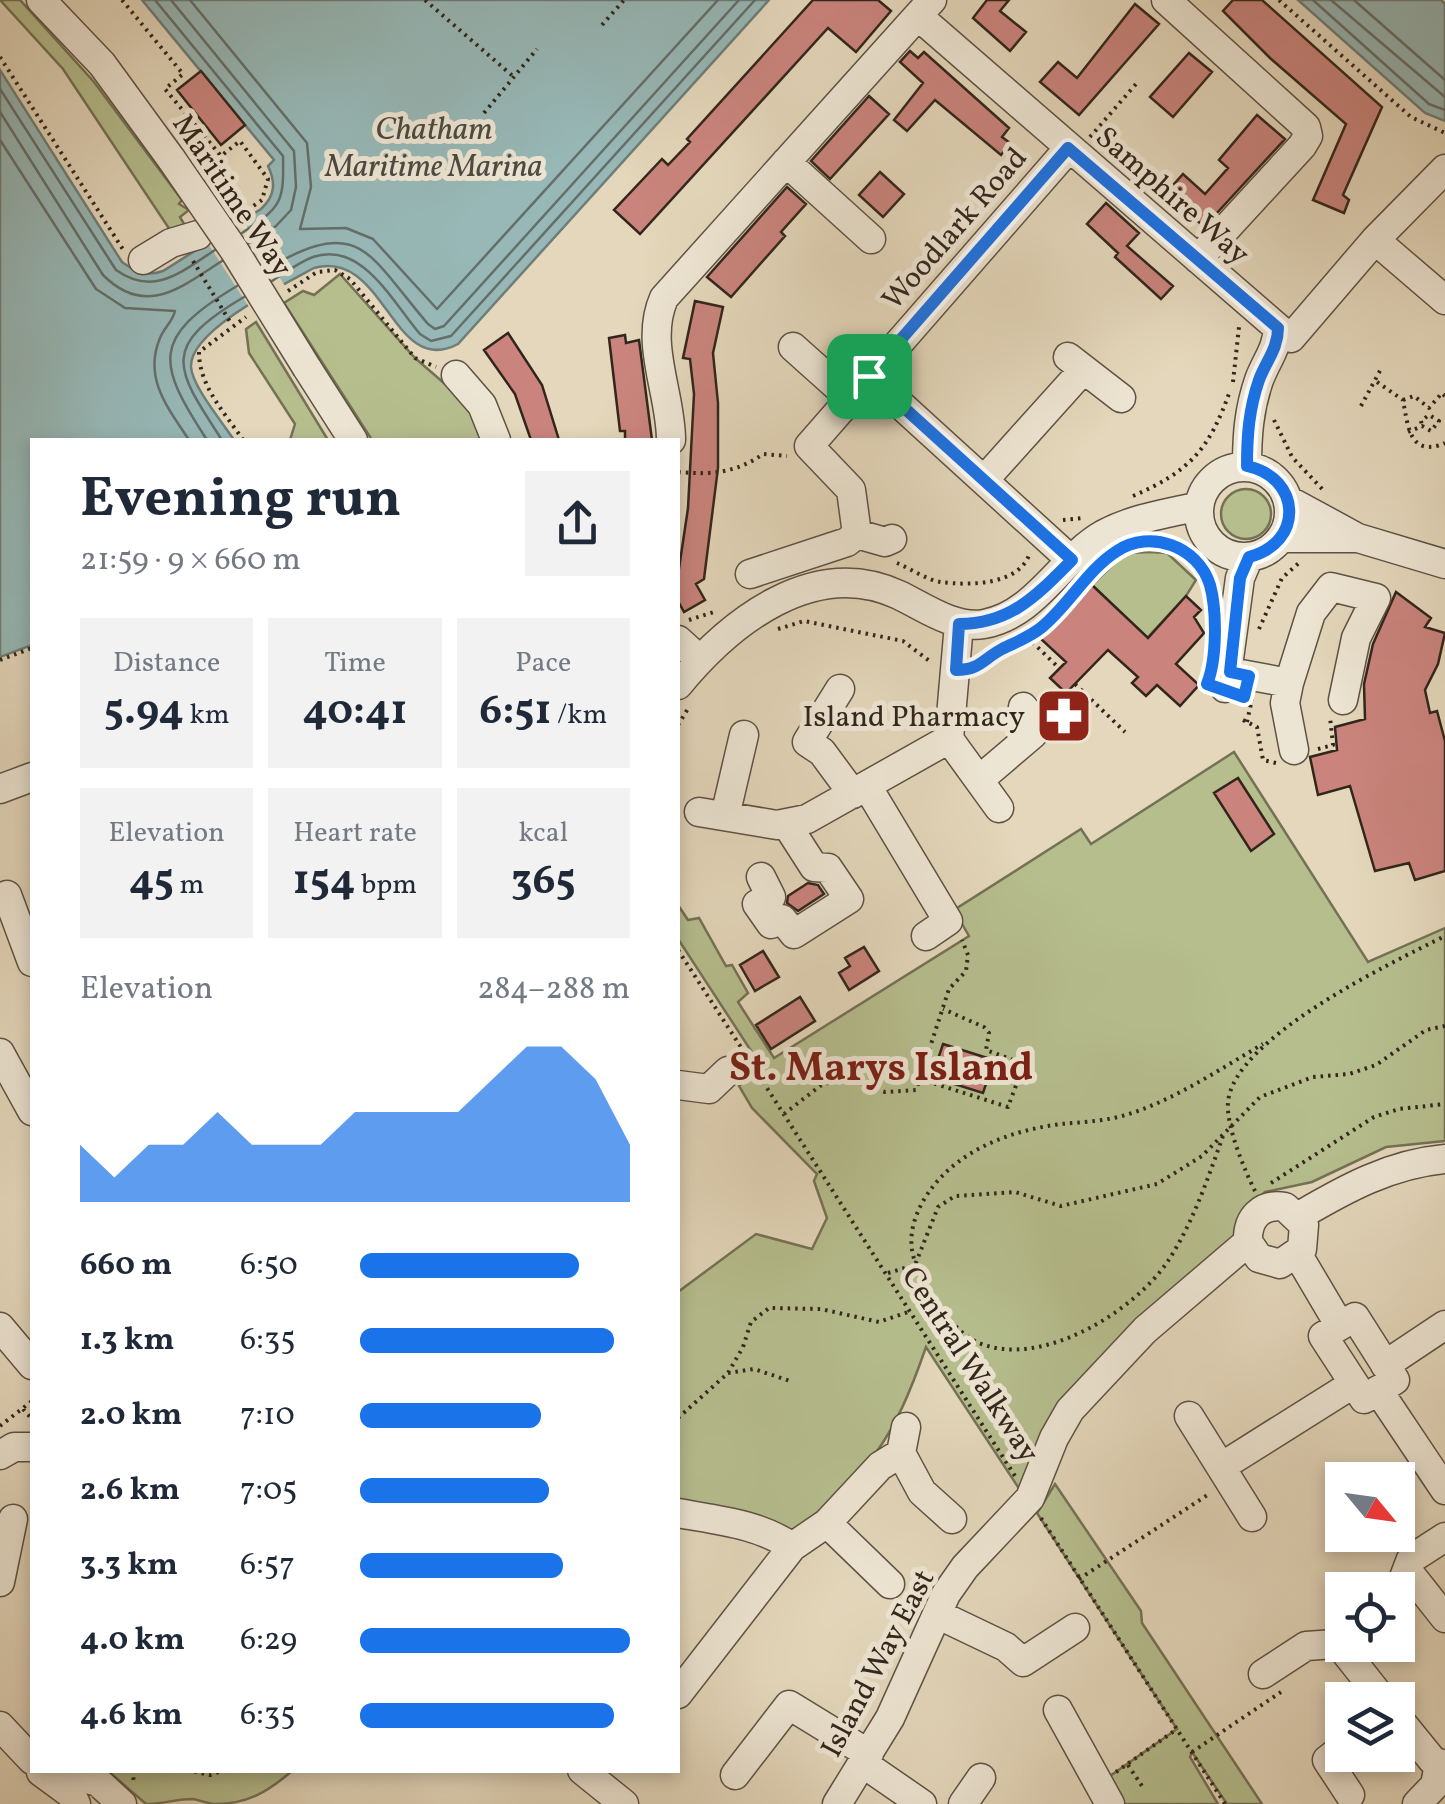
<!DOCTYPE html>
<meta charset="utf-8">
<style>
body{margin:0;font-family:Vollkorn,serif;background:#f2f2f3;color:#1f2937;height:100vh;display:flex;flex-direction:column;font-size:38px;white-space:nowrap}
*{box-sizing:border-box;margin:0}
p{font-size:32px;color:#747a83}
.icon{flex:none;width:55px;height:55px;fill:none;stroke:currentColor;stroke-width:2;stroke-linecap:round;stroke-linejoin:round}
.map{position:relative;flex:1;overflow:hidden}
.sheet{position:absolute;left:30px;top:438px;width:650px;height:1335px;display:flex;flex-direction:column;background:#fff;border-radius:0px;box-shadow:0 5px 15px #0003}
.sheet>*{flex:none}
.needle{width:65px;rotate:119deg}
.fabs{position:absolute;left:1325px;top:1462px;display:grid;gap:20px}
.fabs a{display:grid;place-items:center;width:90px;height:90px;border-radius:0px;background:#fff;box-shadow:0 5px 15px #0003;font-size:50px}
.pin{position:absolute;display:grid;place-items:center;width:85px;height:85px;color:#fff;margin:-42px;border-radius:20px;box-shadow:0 5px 15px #0006}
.round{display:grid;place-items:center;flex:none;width:105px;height:105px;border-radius:0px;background:#f2f2f3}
.summary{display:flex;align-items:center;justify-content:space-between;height:170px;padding:0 50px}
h1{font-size:55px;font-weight:700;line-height:75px}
.metrics{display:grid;grid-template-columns:repeat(3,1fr);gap:15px;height:170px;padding:10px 50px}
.metrics div{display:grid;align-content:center;border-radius:0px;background:#f2f2f3;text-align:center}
.metrics b{font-size:42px;font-weight:700}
.metrics small{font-size:28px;font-weight:400}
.metrics p{font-size:28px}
.chart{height:280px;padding:20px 50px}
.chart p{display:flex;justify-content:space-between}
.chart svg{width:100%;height:180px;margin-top:10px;fill:#1a73e8;opacity:.7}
ul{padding:0 50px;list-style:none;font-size:32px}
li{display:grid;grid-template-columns:160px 120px 1fr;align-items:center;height:75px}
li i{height:25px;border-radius:12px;background:#1a73e8}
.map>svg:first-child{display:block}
.green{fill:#b6be8e;stroke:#747255;stroke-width:2.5}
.water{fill:#97b8b7;stroke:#6f7e79;stroke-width:2.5}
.pier{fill:#e4d7bb}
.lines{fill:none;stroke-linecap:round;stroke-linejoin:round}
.shore{stroke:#646f6a;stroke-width:2.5}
.building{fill:#ca847d;stroke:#32261c;stroke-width:2.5}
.minor-casing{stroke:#5e5244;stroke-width:31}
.path{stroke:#32261c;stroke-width:4;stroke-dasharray:2.5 5;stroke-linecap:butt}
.minor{stroke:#ede5d3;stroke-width:28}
.minor-bridge-casing{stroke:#5e5244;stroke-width:31;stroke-linecap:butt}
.minor-bridge{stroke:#ede5d3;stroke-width:28}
.route-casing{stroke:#fff;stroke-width:20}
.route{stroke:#1a73e8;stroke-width:12}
.labels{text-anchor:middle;stroke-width:10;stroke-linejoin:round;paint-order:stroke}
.street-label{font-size:30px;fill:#32261c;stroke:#ede5d3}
.poi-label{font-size:30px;fill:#32261c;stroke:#ede5d3;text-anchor:end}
.water-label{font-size:32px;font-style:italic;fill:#4b4a43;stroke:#ede5d3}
.district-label{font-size:40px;font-weight:bold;fill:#7a1f14;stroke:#ede5d3}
</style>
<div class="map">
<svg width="1445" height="1804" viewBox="0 0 1445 1804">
<rect width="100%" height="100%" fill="#e4d7bb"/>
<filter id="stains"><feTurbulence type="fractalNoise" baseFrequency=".002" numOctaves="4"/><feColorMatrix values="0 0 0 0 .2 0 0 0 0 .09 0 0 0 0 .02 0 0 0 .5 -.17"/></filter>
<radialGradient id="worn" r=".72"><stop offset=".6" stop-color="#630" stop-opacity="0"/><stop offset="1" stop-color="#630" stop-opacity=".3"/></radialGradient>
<!-- green -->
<path class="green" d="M0,0H20L94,82L182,200L179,204L189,210L180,217L187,229L170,230L63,69Z
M340,274L415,358L466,402L483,440H372L284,303L303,291L314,295Z
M256,322L328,440H290L295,424L249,353L246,329Z
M1221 514a25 25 0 1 1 50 0a25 25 0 1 1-50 0Z
M1150,552L1167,553L1196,580L1186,596L1147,638L1092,585L1125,553Z
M1234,752L1368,962L1445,928V1141L1386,1147L1312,1182L1265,1192L1247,1209L1233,1241L1077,1385L1020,1490L926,1347C892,1445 869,1472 789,1536L678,1506V1292L756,1234L812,1249L827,1218L814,1181L817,1174L752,1108L739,1086L761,1066L678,939V905L688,920L699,918L726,966L732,965L748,993L738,1002L774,1058L969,936L954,910L1081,829L1091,844Z
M1055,1484L1141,1611L1142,1623L1262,1804H1227L1192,1752L1190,1757L1218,1804H1110L1100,1783L1177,1729L1037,1513Z
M107,1770H293C269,1791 248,1804 216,1804C208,1804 200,1800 192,1799C178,1799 162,1804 146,1804Z"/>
<!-- water -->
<path class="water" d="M142,0H769L458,344C392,379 385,248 314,268C285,284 189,330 191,367C192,386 223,423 234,440H32V645L0,657V70L122,262C136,272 146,277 163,271L261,209C275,196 276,183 268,166L274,160Z
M1298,0H1441L1445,4V121L1425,113Z"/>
<!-- pier -->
<path class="pier" d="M240,216L287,289L251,310L205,239Z"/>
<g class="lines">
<!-- shore -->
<path class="shore" d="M155,0L283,156C284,202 282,207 242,233
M171,0L294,151L296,187L291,210L276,226L249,243
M190,0L307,143L311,187L300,229L346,228L373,239L437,309L718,0
M1313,0L1429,104L1445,110
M1331,0L1445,97
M1354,0L1445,80
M0,89L116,270C154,297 181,272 215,250
M0,112L103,275C146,318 181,287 222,261
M0,140L96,289L125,308L175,311C173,321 164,328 160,338C143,378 168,408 189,440
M265,270C361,213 367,253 428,324L435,329L444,326L739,0
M272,281C285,273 299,262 313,257C362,240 393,303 420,334L431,341L451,336L755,0
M207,440C157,363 150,338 237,286
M222,440C175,368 159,347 244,297"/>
</g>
<!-- building -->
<path class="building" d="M813,0H878L891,11L856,52L828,28L640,234L614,210L662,159L668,165L690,142L687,139Z
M987,0H1009L1000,11L1026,32L1010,51L973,18Z
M1233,0H1262L1382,107L1343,195L1349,200L1344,213L1313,200L1346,124L1270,58L1223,11Z
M1135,4L1159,24L1079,115L1040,82L1058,62L1077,78Z
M910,51L918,58L924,52L1009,128L1002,137L1010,143L1001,155L935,100L907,131L894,120L923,83L900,62Z
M1189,53L1212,72L1173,117L1150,97Z
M201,71L245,125L221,145L177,90Z
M869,96L889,114L830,179L811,161Z
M1257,115L1285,139L1204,227L1167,192L1183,174L1205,194L1228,168L1219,160Z
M880,172L904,194L883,217L859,195Z
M787,187L806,204L781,232L785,236L731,297L707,277Z
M1106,203L1139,233L1127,246L1173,286L1161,299L1115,257L1118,253L1087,224Z
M695,301L723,307L713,353L718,403V468L704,579L696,584L705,600L684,612L678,601V575L688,508L694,394L690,359L683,358Z
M508,333L542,385L559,440H531L515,394L484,350Z
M625,335L626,343L639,340L652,440H625V431H620L609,338Z
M1092,585L1148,638L1186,596L1201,610L1194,617L1204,633L1176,664L1199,685L1180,706L1157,685L1146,696L1132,683L1138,677L1108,650L1066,693L1050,678L1066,662L1041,639Z
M1396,592L1431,618L1425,627L1445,633L1438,664L1425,690L1430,713L1437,711L1445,741V871L1415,880L1409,863L1375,871L1350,786L1318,795L1310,757L1337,750L1335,727L1365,719L1364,684L1373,644Z
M1060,697L1084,718L1068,735L1048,710Z
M1238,778L1274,834L1251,851L1214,793Z
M808,883L818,885L824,894L798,911L787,903L788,896Z
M864,947L879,971L849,990L839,973L850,966L845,958Z
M763,951L779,977L755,991L740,965Z
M800,997L815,1021L771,1049L756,1025Z
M943,1044L994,1060L983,1093L932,1077Z"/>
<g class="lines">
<!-- minor casing -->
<g class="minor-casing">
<path id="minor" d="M41,0L102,64L172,160
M1166,0L1306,127L1308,136L1302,146L1198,259
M918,16L1278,328C1277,349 1266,361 1259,380C1249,409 1247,435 1247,466
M786,162L871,239
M1375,240L1445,300
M143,260L171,243L198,235
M1278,328L1291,338L1375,240L1445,169
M793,347L850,398
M1068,357L1121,398
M307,368L353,440
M456,375L482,405L496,440
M869,376L1071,560
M671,440C671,393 644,343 664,298L932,0
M1199 512a45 45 0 1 1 90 0a45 45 0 1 1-90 0Z
M985,479L1083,370
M1288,500L1356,537
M857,534L851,490L809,446L1069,148
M1281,538H1358L1445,564
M750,574L847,542L857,534L885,542L892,539
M959,624L949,739L999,808
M678,640L699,659
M1230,672L1289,683L1311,613L1331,587L1376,598L1356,638L1343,700
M1289,683L1285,703L1294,750
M678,685C730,622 814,555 899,595C924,607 954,629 984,624C1037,614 1060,559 1104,534C1134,518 1166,514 1199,506
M1225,688L1240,578L1249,557
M840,689L807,742L822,752L853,794
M979,780L1033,734L1037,724L1023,707
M867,786L948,921L926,936
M0,789L32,777
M699,812L777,825L807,819L949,739
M725,816L744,735
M761,877L771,897L757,904L771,924L782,919L794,934L849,899L828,868L814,867L787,825
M7,895L32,962
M0,1053L32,1111
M678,1085L709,1089L728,1071
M1299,1216C1345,1189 1390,1164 1445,1159
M1298,1255L1340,1326
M1355,1317L1395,1380L1364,1399L1323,1336Z
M0,1327L32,1365
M1385,1365L1445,1325
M1378,1390L1445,1490
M1189,1416L1252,1517
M906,1427L901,1453L922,1492L952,1519
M0,1455L14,1447H32
M1221,1467L1353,1384
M678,1513C716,1520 760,1524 792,1547
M827,1523L890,1584
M1407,1570L1445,1618
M0,1582L13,1519
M1398,1593L1411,1559L1445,1537
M937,1614L1006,1647L1023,1662L1075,1628
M1338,1643L1383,1700
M1263,1674L1306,1646L1335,1644L1342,1639
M678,1694L792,1547L827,1523L880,1466L901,1453
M1058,1710L1110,1804
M1398,1718L1433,1761L1445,1765
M0,1726L32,1760
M1342,1748L1327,1760L1350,1795
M864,1764L922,1804
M57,1770L98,1782L122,1804
M582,1770L624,1804
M41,1772L71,1794L76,1804
M735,1775L789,1705L869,1754
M837,1804L890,1718L946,1594L965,1567L1030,1498L1054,1438L1070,1410L1145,1330L1248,1242C1247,1218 1261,1203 1285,1207L1304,1225L1302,1249L1280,1264L1259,1258L1248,1242
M963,1804L981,1778
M1417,1804L1435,1785L1439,1764"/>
</g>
<!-- path -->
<path class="path" d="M122,0L183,74L165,89L221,156L240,141L268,179L262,200L240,215
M425,0L515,78
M1279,0L1411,117L1445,133
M602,25L624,0
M0,57L124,251
M484,113L537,49
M1090,137L1136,84
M193,261L232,325
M288,291L317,272L335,270L350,279L415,358L436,367
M1233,382L1239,327
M1377,382L1403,400C1408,427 1410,458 1445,443
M1403,400L1414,396L1429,408L1442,393L1445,396
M1361,406L1382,367
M1274,420L1292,457L1325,492
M1408,432L1422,426L1431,431L1439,421L1429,415L1421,421L1422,426
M243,440C225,413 199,386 199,352L246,317
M678,472C711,475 736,473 763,454L787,456
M1133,496C1190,471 1209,450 1230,391
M1063,520L1083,518
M1157,541C1190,546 1208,572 1212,603
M897,563C911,569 927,580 941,582C970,586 1021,585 1030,552
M689,620L717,611
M778,629L804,621L903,641L932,663
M1259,629L1282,578L1300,562
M1027,637L1059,668
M0,660L32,648
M979,667L1003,648L1043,627L1083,584
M1075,684L1125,732
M1243,720L1257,727L1263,760L1276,763
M1247,722L1252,699
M678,725L689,707
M1318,749L1333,745L1330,717
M678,950L746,1055
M751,1063L1015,1476
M920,1079L1008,1107L1024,1064L986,1050L989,1033L984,1027L943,1009
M784,1114L820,1086L841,1078L885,1092L916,1090L949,989L966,971L968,955L962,940
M1223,1136C1208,1178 1193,1223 1168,1261C1134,1312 1041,1369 979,1343C953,1332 933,1298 921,1275C907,1250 909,1228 922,1203C950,1153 1006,1131 1061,1124C1083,1122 1107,1121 1129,1114C1176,1099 1220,1069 1263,1044
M1271,1183L1374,1117L1399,1109L1445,1104
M1255,1191C1244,1169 1226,1126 1228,1102C1234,1038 1391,963 1445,936
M888,1273L915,1265L938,1207L955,1196L1015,1192L1061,1206L1157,1184L1202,1156L1260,1097L1313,1077L1349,1074L1376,1065L1426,1030L1445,1026
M728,1373L754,1369L790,1381
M23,1409L32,1419
M678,1418L728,1373L743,1347L751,1322L769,1308L821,1309L879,1322L911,1311
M0,1426L32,1401
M1041,1518L1225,1804
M1079,1579L1209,1494
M1192,1752L1281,1692
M1128,1765L1142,1786
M132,1770L134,1782
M187,1770L210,1775L225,1770
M1116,1772L1177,1729"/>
<!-- minor -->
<use href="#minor" class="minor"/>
<!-- minor-bridge casing -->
<g class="minor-bridge-casing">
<path id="minor-bridge" d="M172,160L234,250L307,368"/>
</g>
<!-- minor-bridge -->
<use href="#minor-bridge" class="minor-bridge"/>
</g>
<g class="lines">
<!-- route casing -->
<g class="route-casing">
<path id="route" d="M1068,148L1278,328C1278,349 1266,361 1259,380C1249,409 1247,435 1247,466C1302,478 1304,543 1249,557L1240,578L1230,672L1249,676L1244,697L1207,684C1217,659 1217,611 1210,585C1198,546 1150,529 1117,551C1087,570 1069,605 1042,627C1030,637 1016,642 1002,649C983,659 980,670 956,670L959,624C1011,624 1037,595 1072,560L869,376Z"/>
</g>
<!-- route -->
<use href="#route" class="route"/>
</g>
<!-- icons -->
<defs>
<g id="pharmacy-square" transform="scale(2.875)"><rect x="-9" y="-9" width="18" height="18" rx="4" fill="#8f2418" stroke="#ede5d3"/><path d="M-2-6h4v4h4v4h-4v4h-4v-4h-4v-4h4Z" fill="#fff"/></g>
</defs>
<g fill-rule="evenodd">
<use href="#pharmacy-square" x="1064" y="716"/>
</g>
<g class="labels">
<!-- street labels -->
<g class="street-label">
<text transform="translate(233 195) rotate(56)" y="10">Maritime Way</text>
<text transform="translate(1173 195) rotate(41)" y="10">Samphire Way</text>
<text transform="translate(954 228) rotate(-49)" y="10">Woodlark Road</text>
<text transform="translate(971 1364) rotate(57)" y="10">Central Walkway</text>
<text transform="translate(877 1663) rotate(-62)" y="10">Island Way East</text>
</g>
<!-- poi labels -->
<g class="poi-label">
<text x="1025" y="726">Island Pharmacy</text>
</g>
<!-- water labels -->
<g class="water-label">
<text x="434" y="139">Chatham<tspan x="434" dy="37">Maritime Marina</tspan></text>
</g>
<!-- district labels -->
<g class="district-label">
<text x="881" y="1080">St. Marys Island</text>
</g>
</g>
<rect width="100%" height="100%" filter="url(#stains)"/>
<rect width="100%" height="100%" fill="url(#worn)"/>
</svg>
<div class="fabs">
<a><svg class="needle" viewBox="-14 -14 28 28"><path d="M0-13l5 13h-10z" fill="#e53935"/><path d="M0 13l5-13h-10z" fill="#747a83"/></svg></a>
<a><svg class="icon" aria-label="locate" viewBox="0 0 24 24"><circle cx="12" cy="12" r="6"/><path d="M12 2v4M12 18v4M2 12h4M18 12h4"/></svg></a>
<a><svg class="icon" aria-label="layers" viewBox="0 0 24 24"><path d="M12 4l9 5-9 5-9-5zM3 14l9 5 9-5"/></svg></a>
</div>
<div class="pin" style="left:869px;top:376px;background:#1e9e55"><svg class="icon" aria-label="arrive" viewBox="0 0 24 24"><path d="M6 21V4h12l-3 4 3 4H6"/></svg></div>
<section class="sheet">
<div class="summary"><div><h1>Evening run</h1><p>21:59 · 9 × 660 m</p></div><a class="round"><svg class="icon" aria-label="share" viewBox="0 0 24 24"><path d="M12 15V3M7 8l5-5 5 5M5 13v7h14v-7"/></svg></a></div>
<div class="metrics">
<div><p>Distance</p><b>5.94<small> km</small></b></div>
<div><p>Time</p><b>40:41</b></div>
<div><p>Pace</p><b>6:51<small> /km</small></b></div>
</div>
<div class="metrics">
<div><p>Elevation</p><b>45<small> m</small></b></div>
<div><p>Heart rate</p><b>154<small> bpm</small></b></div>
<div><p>kcal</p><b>365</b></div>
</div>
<div class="chart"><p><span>Elevation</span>284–288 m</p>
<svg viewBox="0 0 160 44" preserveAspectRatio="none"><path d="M0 44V30L10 38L20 30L30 30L40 22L50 30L60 30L70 30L80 22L90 22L100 22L110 22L120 14L130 6L140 6L150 14L160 30V44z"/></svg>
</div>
<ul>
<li><b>660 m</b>6:50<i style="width:81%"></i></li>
<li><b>1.3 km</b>6:35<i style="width:94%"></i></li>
<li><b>2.0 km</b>7:10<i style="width:67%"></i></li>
<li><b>2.6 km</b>7:05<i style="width:70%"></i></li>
<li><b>3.3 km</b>6:57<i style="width:75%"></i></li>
<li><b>4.0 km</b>6:29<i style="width:100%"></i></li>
<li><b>4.6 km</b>6:35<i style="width:94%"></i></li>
</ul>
</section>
</div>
